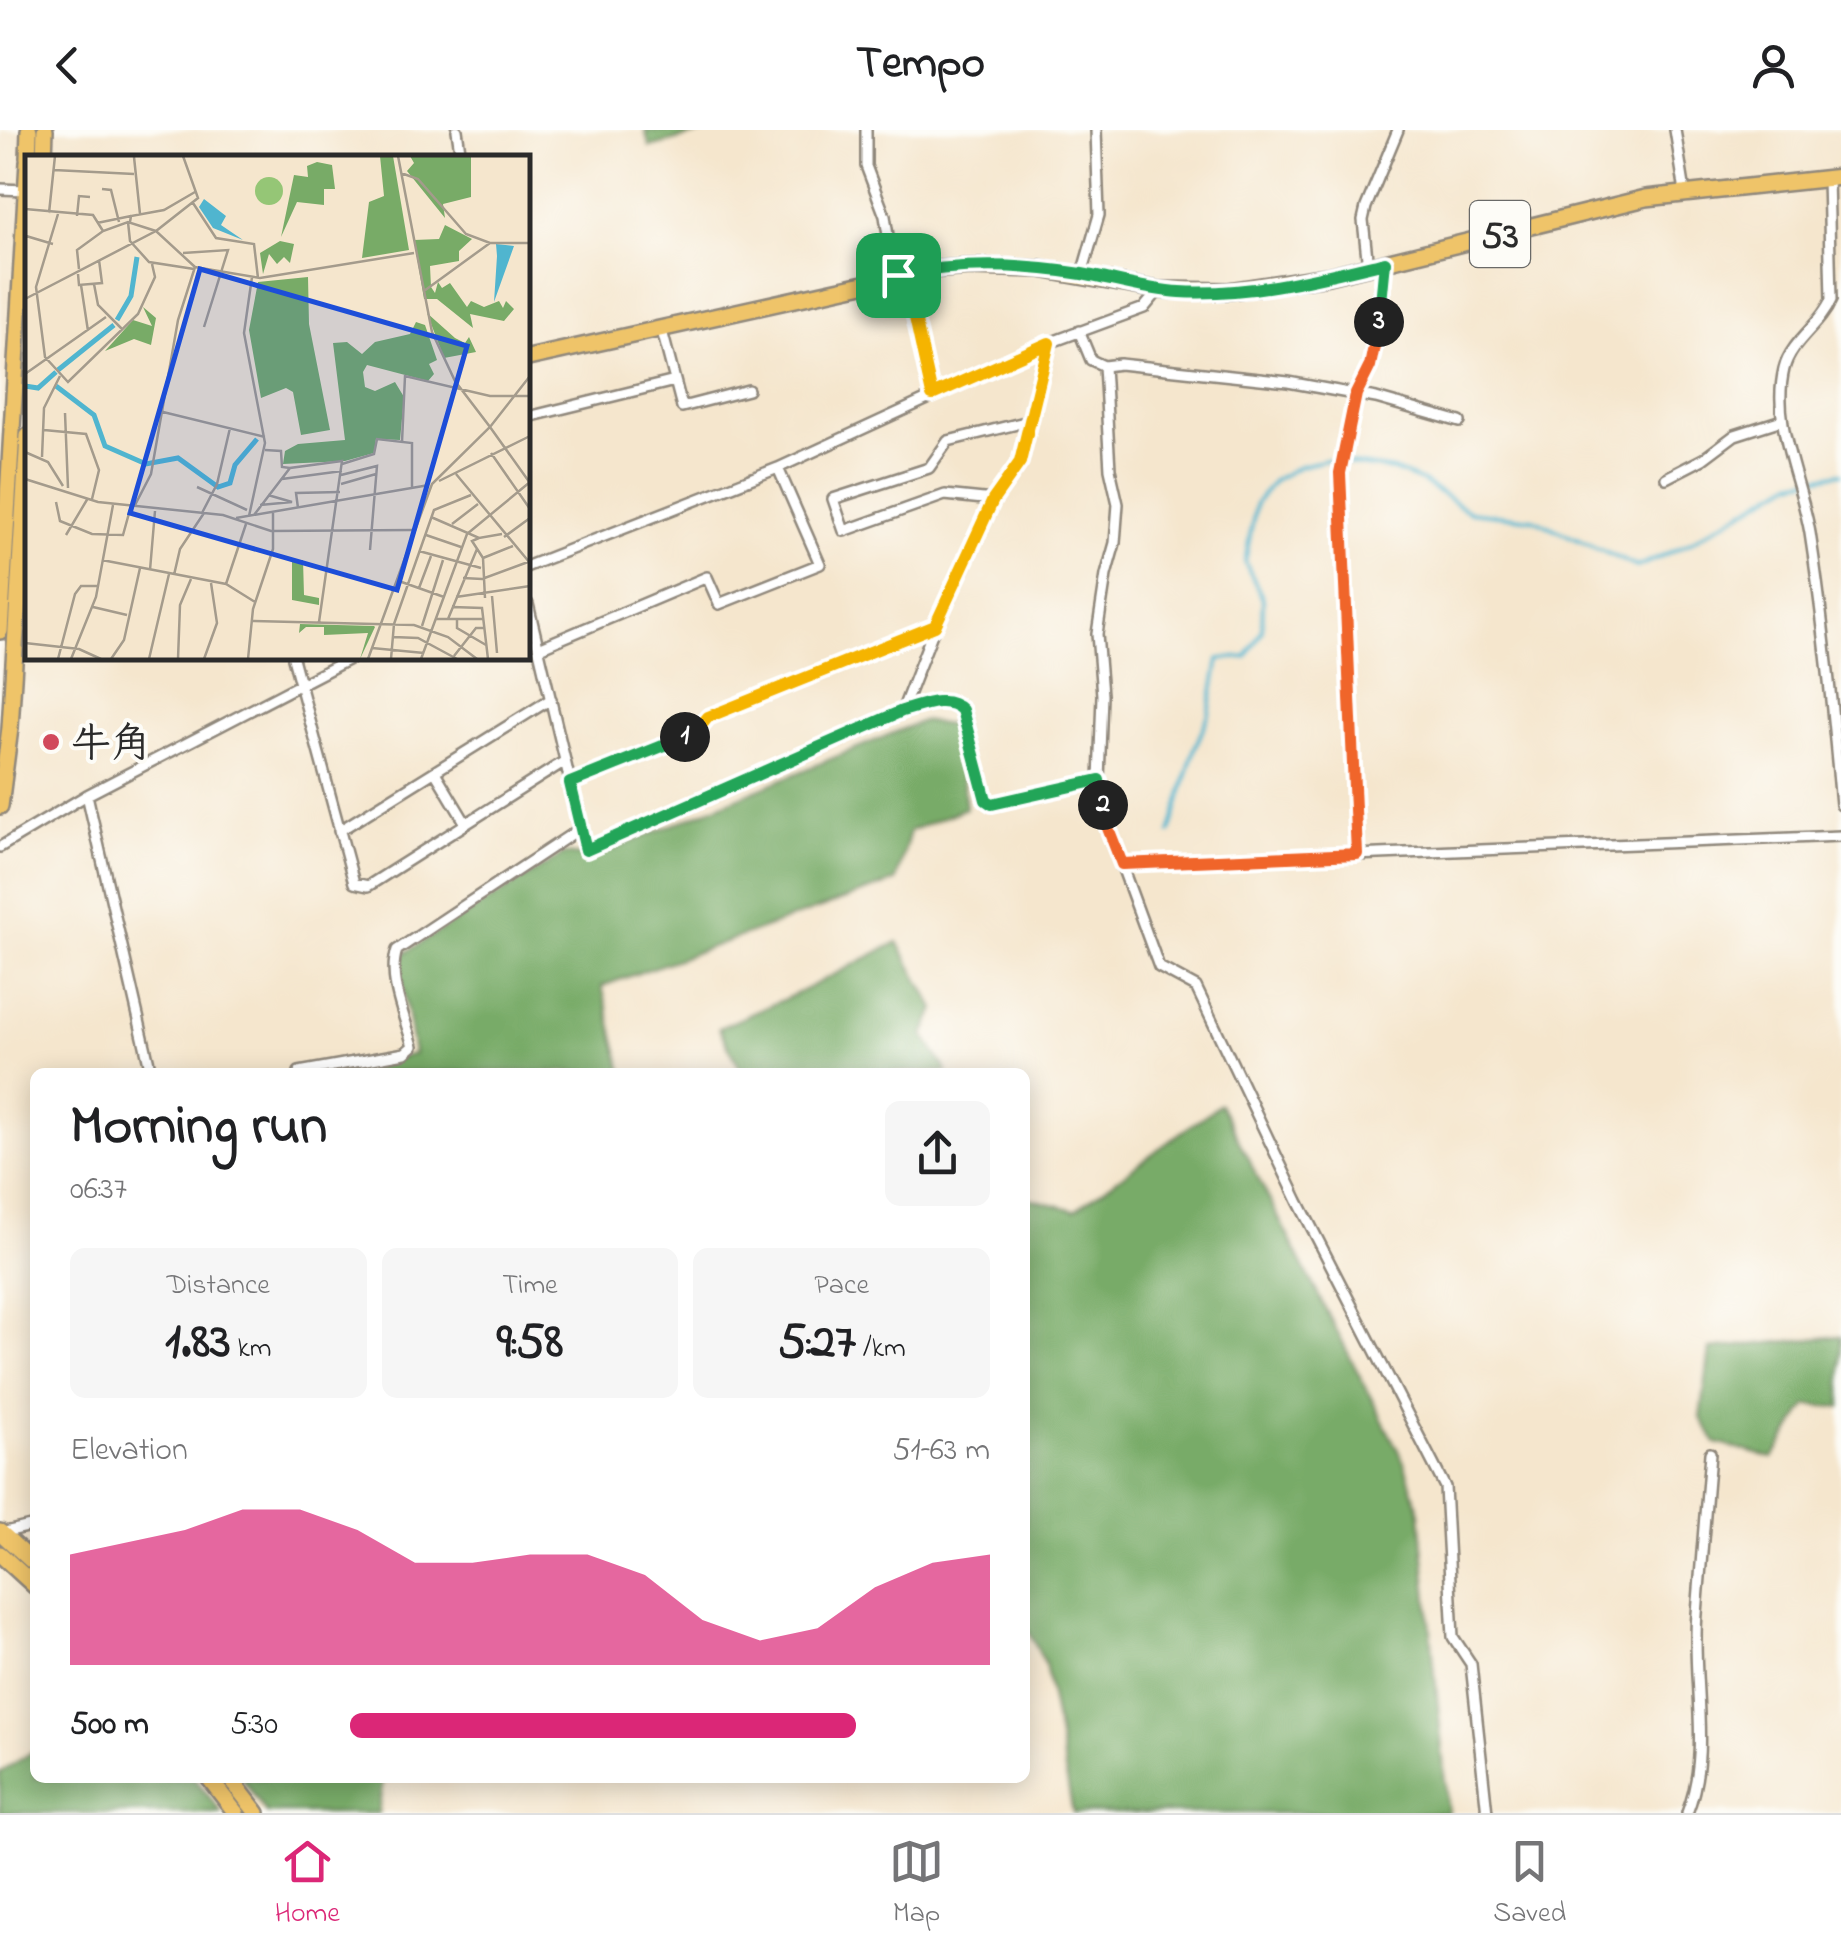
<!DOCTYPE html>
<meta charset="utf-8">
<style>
body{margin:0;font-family:"Indie Flower","Klee One",sans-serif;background:#f6f6f6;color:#202124;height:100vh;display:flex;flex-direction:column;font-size:38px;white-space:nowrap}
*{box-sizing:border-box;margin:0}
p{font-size:32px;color:#757577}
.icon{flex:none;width:55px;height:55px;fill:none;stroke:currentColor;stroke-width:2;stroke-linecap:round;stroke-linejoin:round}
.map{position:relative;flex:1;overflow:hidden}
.panel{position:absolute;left:30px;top:938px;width:1000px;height:715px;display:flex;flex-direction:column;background:#fff;border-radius:15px;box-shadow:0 5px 25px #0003}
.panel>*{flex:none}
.pin{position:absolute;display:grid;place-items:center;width:85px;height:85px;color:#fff;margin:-42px;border-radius:20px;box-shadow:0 5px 15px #0006}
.km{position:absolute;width:50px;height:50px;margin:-25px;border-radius:50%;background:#222;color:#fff;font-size:28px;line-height:50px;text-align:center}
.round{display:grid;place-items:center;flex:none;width:105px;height:105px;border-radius:15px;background:#f6f6f6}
.headline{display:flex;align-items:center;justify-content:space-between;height:170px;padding:0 40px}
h1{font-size:55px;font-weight:700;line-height:75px}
.stats{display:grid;grid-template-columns:repeat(3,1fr);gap:15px;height:170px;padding:10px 40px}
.stats div{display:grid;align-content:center;border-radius:15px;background:#f6f6f6;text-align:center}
.stats b{font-size:50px;font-weight:700}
.stats small{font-size:28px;font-weight:400}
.stats p{font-size:28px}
.chart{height:280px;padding:20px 40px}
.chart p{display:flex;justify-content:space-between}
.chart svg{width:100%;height:180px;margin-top:10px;fill:#db2777;opacity:.7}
ul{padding:0 40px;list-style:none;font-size:32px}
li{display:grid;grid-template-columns:160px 120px 1fr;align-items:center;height:75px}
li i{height:25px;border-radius:12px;background:#db2777}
header{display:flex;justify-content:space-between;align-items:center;height:130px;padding:0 40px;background:#fff;font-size:45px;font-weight:700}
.menu{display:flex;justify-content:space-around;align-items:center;height:140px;border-top:2px solid #e0e0e0;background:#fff;font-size:28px;color:#757577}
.menu a{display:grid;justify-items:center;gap:5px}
.menu .selected{color:#db2777}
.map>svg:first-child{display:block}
.forest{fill:#78ab67;stroke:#526b49;stroke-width:2.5}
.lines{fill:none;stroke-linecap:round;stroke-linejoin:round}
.stream{stroke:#50b5cf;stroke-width:4}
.minor-casing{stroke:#90887c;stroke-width:14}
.primary-casing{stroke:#90887c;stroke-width:20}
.trunk-casing{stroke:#90887c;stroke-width:20}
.minor{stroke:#fff;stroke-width:9}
.primary{stroke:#efc469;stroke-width:15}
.trunk{stroke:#efc469;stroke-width:15}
.split-1-casing{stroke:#fff;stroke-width:20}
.split-2-casing{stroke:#fff;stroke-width:20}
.split-3-casing{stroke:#fff;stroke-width:20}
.split-4-casing{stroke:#fff;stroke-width:20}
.split-1{stroke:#f5b400;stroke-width:12}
.split-2{stroke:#22a559;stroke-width:12}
.split-3{stroke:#f0652b;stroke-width:12}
.split-4{stroke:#22a559;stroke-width:12}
.poi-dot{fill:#d1495b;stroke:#fdfcf7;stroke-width:4}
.labels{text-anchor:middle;stroke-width:8;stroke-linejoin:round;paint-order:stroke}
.shield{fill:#fdfcf7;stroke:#6a6a68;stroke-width:2.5}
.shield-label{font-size:38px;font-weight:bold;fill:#2b2b2b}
.poi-label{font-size:40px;font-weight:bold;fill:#2b2b2b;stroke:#fdfcf7;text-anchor:start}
.inset-river{fill:none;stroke:#50b5cf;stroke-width:5}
.inset-road{fill:none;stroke:#a49b8c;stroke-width:2.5}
.view{fill:#1d4ed8;fill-opacity:0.15;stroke:#1d4ed8;stroke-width:5}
.inset-edge{fill:none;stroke:#2b2b2b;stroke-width:5}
</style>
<header><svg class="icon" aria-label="back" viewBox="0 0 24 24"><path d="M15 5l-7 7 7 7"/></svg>Tempo<svg class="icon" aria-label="person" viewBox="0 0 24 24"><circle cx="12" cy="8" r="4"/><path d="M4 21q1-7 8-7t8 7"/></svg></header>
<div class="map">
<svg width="1841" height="1683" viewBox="0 0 1841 1683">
<rect width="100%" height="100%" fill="#fdfcf7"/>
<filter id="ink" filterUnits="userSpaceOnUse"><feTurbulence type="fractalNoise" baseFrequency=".01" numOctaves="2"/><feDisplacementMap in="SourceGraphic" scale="20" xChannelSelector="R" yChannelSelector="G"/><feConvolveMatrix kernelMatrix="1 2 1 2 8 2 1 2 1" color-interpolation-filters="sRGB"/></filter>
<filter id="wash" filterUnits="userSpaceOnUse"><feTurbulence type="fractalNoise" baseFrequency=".0048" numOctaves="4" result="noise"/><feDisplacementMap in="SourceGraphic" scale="40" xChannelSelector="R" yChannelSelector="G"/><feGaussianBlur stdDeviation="2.25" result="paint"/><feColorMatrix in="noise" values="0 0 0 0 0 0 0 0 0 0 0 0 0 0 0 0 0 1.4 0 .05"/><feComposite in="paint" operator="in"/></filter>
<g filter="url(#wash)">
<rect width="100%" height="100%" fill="#f5e6cd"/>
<!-- forest -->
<path class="forest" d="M645,0H714L650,17Z
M922,591L956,596L966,678L910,701L896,751L602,856L623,942H337L414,924L398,827L564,724L595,727Z
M898,812L935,879L924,905L947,942H742L719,898L796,864Z
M1220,974L1404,1332L1420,1383L1448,1683H1073L1045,1534L1025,1495V1067L1075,1080Z
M1841,1206V1277L1807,1275L1773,1328L1716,1313L1701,1288L1710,1219Z
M35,1620V1648H194L222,1683H0V1643Z
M242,1648H394L383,1650L378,1683H266Z"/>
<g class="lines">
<!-- stream -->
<path class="stream" d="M1170,703L1194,620L1209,584L1219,529L1247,527L1262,500L1263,469L1245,432L1256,373L1274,350L1300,336L1326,330L1393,340L1423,352L1470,382L1533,389L1637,437L1686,415L1792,352L1841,343"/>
</g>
</g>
<g filter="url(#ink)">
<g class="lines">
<!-- minor casing -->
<g class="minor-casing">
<path id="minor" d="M457,0L461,28
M866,0V36L885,86L893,138L912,174L932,265
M1675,0L1685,62
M1828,48L1831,170C1820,196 1791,211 1784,239C1771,293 1801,350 1810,403C1824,493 1833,584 1841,675
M0,59L26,60
M1368,137L1363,90L1366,77L1398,0
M1082,144L1099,85L1096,0
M661,197L682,277L748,260
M1079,201L1091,230L1104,236L1120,234L1288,252L1376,268L1460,292
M1104,236L1110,339L1118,374L1115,413L1106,445L1097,504L1102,565L1099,651L1106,693L1159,837L1196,857L1298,1071L1445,1357L1453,1507L1471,1534L1487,1683
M528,287L675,251
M1666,348L1703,329L1735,305L1782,290
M993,370L945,365L844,401L833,369L929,338L948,311L1029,291
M528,436L778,338L1049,213L1144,178L1159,160
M528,474L586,719L902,581C921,576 946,564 962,580L986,670L992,674L1099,651
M539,518L707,447L719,474L820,434L778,338
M293,528L354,753L368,756L565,631
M902,581L935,496L993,370L1020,333L1049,213
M435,642L465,692
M570,653L694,603L708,587L935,496
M87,665L151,942
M339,701L551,569
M0,717L87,665L351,528
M1357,724L1340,343L1356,264L1370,236L1378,200L1385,132
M1122,734L1841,706
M299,942L405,923L413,916C405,887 387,849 397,820L581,698
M1,1403L35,1395
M1687,1683C1712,1620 1691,1550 1697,1484C1701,1431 1706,1377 1710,1323"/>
</g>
<!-- primary casing -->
<g class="primary-casing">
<path id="primary" d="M528,228L927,140L970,137L1040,139L1159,160L1229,161L1328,146L1646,68L1841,47"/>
</g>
<!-- trunk casing -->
<g class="trunk-casing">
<path id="trunk" d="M28,28L29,0
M44,28L45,0
M0,501L28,32
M0,676L10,598L28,306
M0,1402L35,1434
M0,1424L35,1456
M209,1648L236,1683
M230,1648L257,1683"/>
</g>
<!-- minor -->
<use href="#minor" class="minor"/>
<!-- primary -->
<use href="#primary" class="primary"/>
<!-- trunk -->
<use href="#trunk" class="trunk"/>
</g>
</g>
<g class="lines" filter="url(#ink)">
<!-- split-1 casing -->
<g class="split-1-casing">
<path id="split-1" d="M685,607L694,604L708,587L935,496L993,370L1020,332L1049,213L932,265L912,174L898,145"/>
</g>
<!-- split-2 casing -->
<g class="split-2-casing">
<path id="split-2" d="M685,607L570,653L586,720L902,581C921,576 946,564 962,580L986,670L992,674L1099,650L1103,675"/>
</g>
<!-- split-3 casing -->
<g class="split-3-casing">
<path id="split-3" d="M1103,675L1106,693L1122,734L1357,724L1340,343L1356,264L1370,236L1379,192"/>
</g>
<!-- split-4 casing -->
<g class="split-4-casing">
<path id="split-4" d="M898,145C958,133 1021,134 1082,144C1115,150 1146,160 1180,162C1249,166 1318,148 1385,132L1379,192"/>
</g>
<!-- split-1 -->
<use href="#split-1" class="split-1"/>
<!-- split-2 -->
<use href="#split-2" class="split-2"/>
<!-- split-3 -->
<use href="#split-3" class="split-3"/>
<!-- split-4 -->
<use href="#split-4" class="split-4"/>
</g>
<!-- markers -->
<circle class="poi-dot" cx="51" cy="612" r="10"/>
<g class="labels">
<!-- shield labels -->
<rect class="shield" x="1470" y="71" width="60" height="66" rx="8"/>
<g class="shield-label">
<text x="1500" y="117">53</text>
</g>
<!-- poi labels -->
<g class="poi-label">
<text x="71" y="626">牛角</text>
</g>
</g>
<!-- overview -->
<g transform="translate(25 25)">
<rect width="505" height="505" fill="#f5e6cd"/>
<path d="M230 36a14 14 0 1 1 28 0a14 14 0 1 1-28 0Z" fill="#95c676"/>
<path d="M355,1H368L384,95L337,103L344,47L359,41ZM385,1H446V42L418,49L420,63L382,16L389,8ZM292,7L307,10L310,34H299V50L272,47L256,82L269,20L283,22L282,11ZM420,70L447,84L434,96V106L405,111L406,132L410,138L413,127L417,133L425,128L442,152L446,146L459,152L474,146L478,153L481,146L489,154L479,166L445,159L448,173L412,144H399L389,85L414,84ZM255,86L269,89L265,108L259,102L252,109L244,99L238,119L235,98ZM283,122L284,169L305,275L276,280L268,237L261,233L236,243L224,175L233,127ZM118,152L131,163L126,190L109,184L80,196L108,165L127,171ZM402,158L430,183L440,188L444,182L451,197L419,203ZM391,167L400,170L412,205L404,209L409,219L403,226L342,210L338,217L340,232L350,236L370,227L379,242L375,285L351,284L349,298L320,306L258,309L260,296L273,289L320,285L308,188L322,187L337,199L350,187L385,179ZM267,405H278L279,440L294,443V450L267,445ZM275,469L349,471L350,472L335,504L343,478L299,480V472H281L274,478Z" fill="#78ab67"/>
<path d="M179,44L201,61L196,70L218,85L188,73L174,52ZM471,89L489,91L469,147L472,101Z" fill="#50b5cf"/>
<path class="inset-river" d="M92,165L106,141L112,102M33,215L89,170M0,231L13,233L31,217M31,231L69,260L80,291L121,309L153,303L193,332L205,328L210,310L232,284"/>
<path class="inset-road" d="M109,2L115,59M29,15L109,19M376,18L393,24L441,79L465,88H505M77,34L86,35L94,67M168,48L191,83L229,89L233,123M0,54L68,60L78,76M24,58L30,1M33,59L11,132L20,202L43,227L113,159L130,122L127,109M52,61L54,41L65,42M103,67L105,86L124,107L169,114M105,67L106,61L139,55L170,37M72,68L106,61M0,94L1,81L28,89M158,98L203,95L179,172M54,114L52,95L78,76L103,67L131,76L173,43L158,1M53,119L54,130L77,128L74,105M69,129L73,150L97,174M56,130L63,176M399,136L465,88M0,144L131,76L170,112L235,123L389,98M0,219L81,162M505,221L465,272L505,328M134,256L240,282M40,258L43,333M19,275L61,279L74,315L67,344M377,287L380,221L465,241H505M240,295L256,296L257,312L265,313M0,297L23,307L38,331M466,298L505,354M17,302L19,253L35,221M317,309L349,299L352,284L387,288V333M431,319L505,408M316,320L352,311L345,395M0,324L73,347L198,360L246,376L388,375M257,324L317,316M414,326L505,281M316,329L351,319M172,332L222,355M31,347L35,366L67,379L98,380L106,351M235,350L267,347L243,340M109,352L126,319L153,165L170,112M273,353L271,338L315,337M177,358L192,329L205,273M229,360L265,313L317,306L294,467M224,361L240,288L219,178L227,122M406,362L454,383L477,379M211,363L404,330M427,369L453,349M41,380L63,343M401,380L436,392M479,382L505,363M454,383L447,386L458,403L460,443M394,396L456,413M458,403L488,391M77,405L201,429L230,447M125,415L130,356M149,420L155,394L179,358M438,423L457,424L503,407M371,425L419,442M201,429L221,369M394,433L406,401M467,441L472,498M431,442L505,431M68,452L102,460M427,452L457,453L463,504M432,463V473L461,490M411,464H458M423,464L452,394M226,466L389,470L423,482L452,504M397,471L418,405M368,482L393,483L432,504M0,488L54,494L76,504M347,493L399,498M429,501L451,473H460M33,504L50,439L56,431H73M46,504L71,442L88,350M86,504L99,485L115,413M124,504L144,419M153,504L155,450L166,424M179,504L192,468L186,428M223,504L228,454L248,394V358M343,504L407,329L465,272L430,226L407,177L373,1M366,504L369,469L409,355L446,340M396,504L442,379L505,327"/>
<path class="view" d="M175,114L442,191L372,435L105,358Z"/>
<rect width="505" height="505" class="inset-edge"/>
</g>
</svg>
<div class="pin" style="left:898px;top:145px;background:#1e9e55"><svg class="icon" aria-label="arrive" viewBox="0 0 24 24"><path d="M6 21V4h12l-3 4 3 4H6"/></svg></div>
<b class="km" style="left:685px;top:607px">1</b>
<b class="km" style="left:1103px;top:675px">2</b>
<b class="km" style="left:1379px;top:192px">3</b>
<section class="panel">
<div class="headline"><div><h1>Morning run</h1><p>06:37</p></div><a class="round"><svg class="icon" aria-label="share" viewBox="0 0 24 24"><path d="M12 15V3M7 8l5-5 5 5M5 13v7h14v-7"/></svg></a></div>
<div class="stats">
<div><p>Distance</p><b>1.83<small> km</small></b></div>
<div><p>Time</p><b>9:58</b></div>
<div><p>Pace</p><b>5:27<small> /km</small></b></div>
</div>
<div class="chart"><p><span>Elevation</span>51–63 m</p>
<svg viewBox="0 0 160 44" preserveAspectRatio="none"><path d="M0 44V17L10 14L20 11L30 6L40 6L50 11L60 19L70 19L80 17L90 17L100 22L110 33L120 38L130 35L140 25L150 19L160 17V44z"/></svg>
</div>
<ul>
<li><b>500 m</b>5:30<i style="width:79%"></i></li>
</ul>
</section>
</div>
<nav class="menu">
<a class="selected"><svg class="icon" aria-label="home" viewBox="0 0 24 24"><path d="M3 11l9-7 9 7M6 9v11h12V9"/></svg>Home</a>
<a><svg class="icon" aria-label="map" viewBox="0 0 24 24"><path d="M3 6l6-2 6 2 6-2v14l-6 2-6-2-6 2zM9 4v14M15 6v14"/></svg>Map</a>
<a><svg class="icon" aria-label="saved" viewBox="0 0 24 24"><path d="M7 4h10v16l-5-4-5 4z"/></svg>Saved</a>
</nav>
